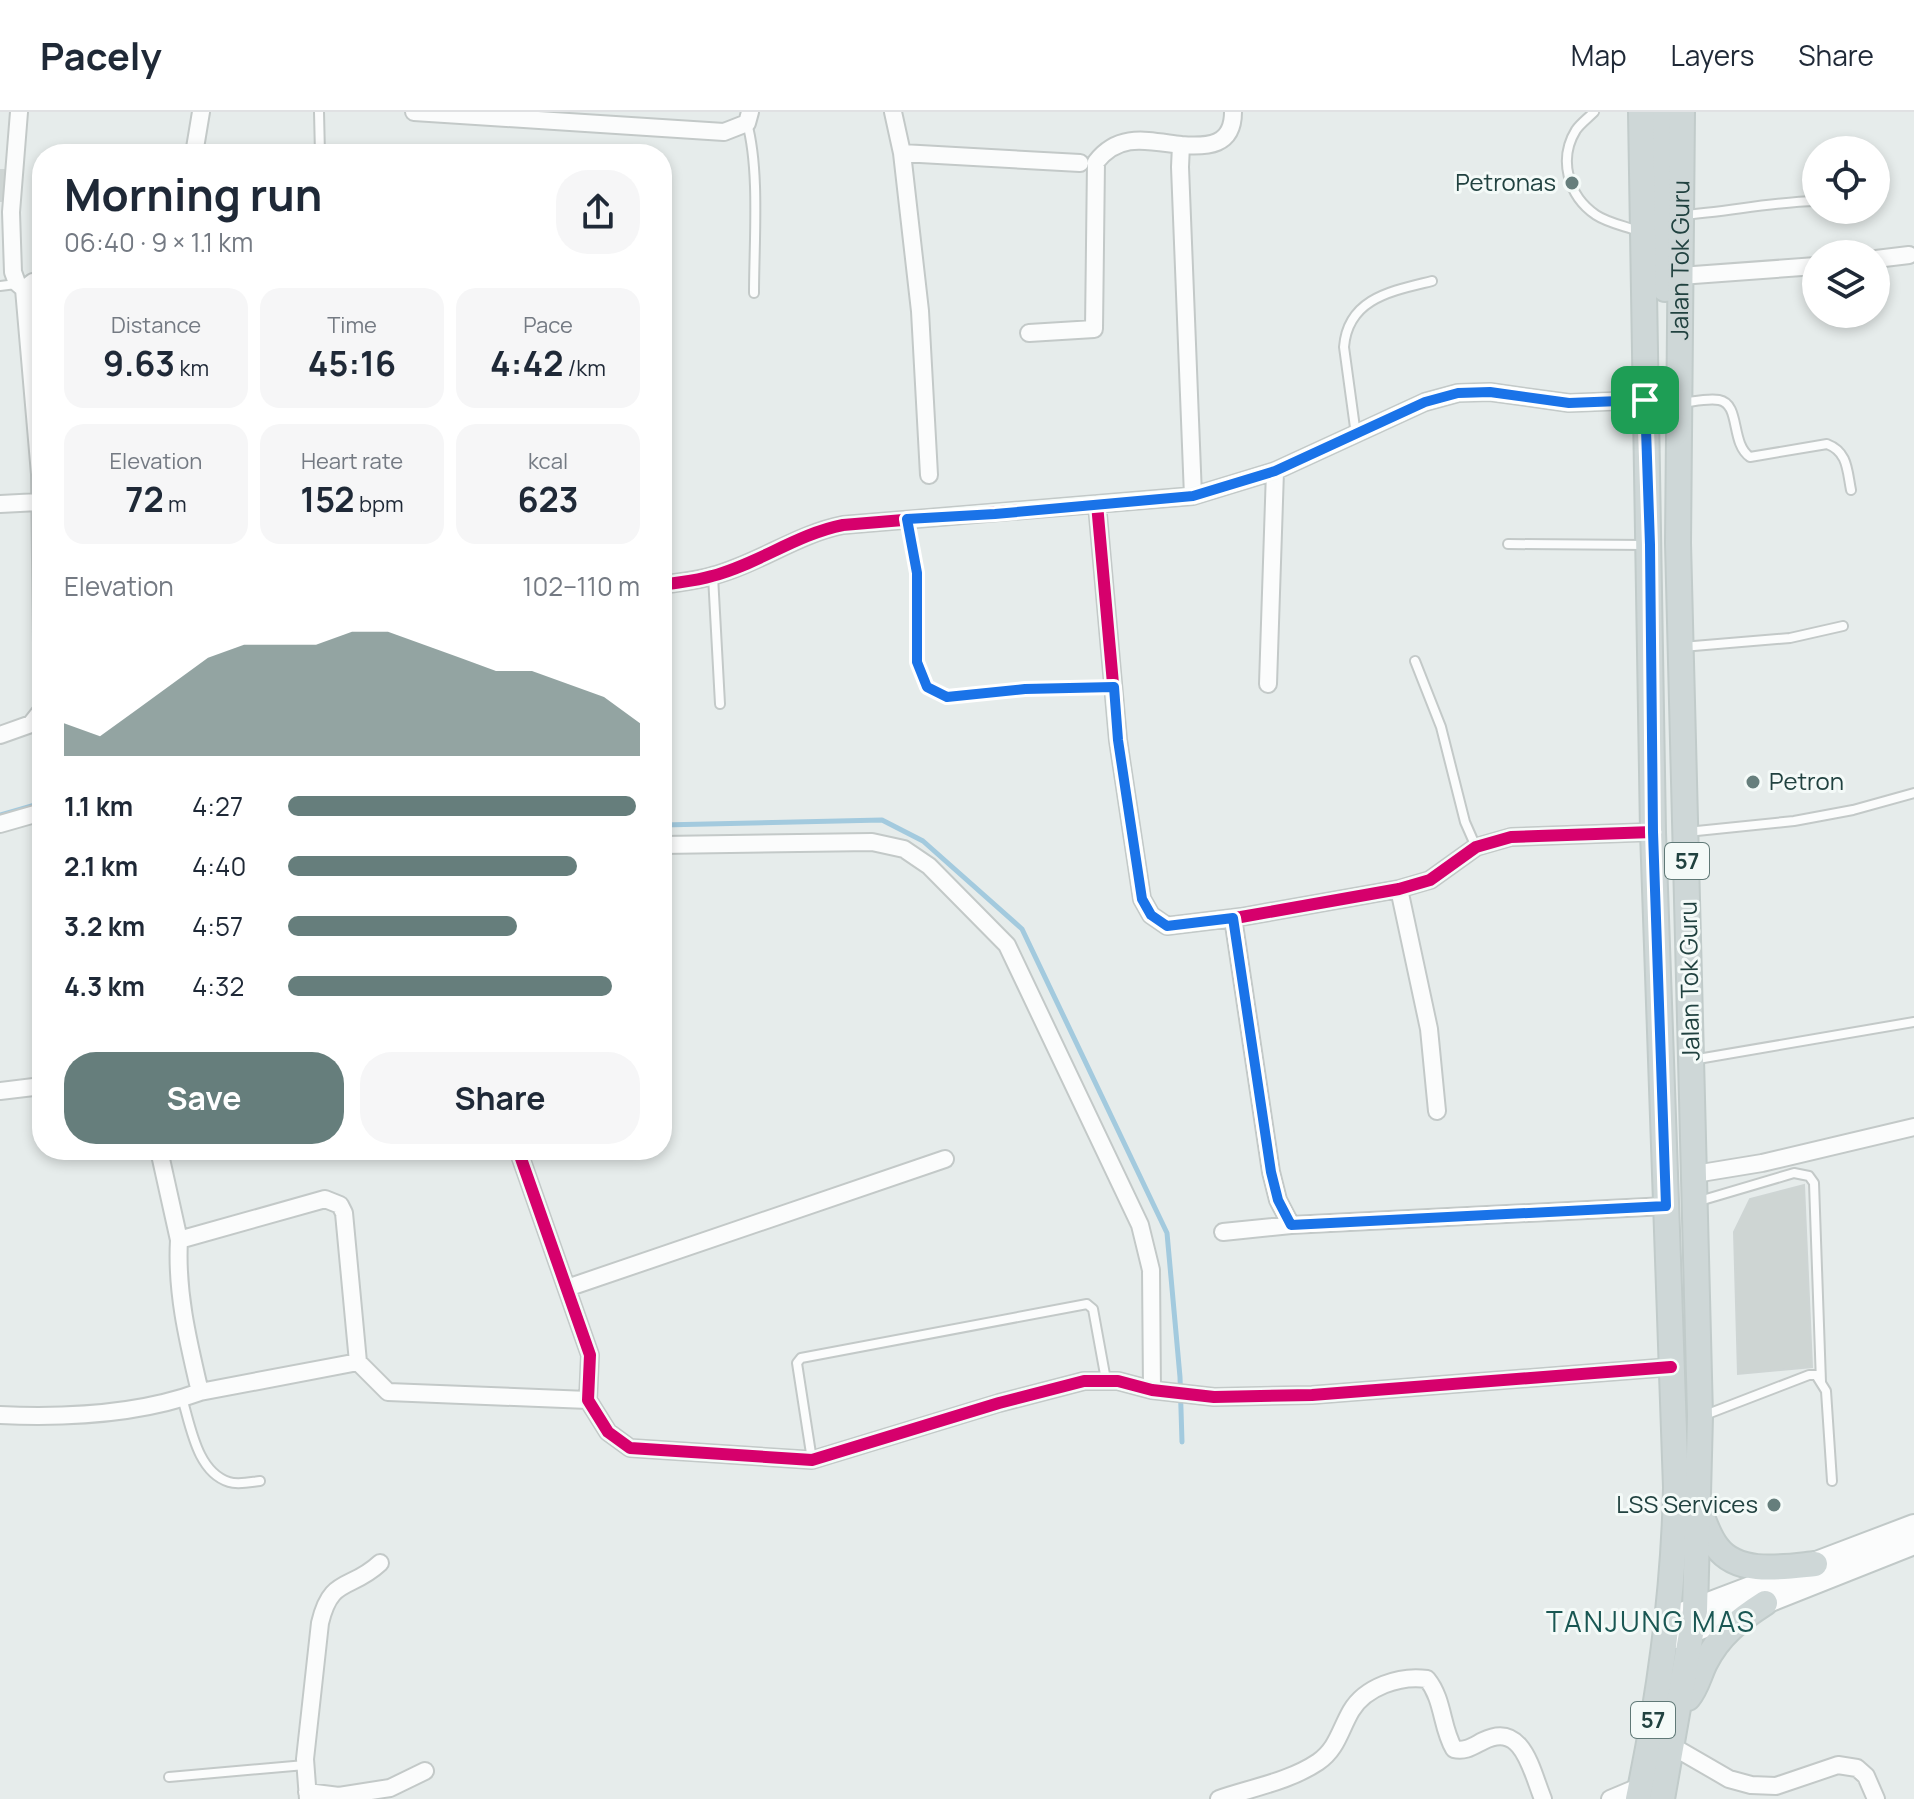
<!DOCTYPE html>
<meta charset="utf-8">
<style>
body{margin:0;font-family:Manrope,sans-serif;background:#f6f6f7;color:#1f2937;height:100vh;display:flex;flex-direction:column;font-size:30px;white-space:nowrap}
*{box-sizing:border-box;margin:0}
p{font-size:26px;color:#747a83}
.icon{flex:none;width:44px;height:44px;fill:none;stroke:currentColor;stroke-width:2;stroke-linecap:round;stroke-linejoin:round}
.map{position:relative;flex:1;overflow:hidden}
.panel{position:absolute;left:32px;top:32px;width:640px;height:1016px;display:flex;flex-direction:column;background:#fff;border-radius:32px;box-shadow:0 4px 12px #0003}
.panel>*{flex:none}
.controls{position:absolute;left:1802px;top:24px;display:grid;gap:16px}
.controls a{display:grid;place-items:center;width:88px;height:88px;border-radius:50%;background:#fff;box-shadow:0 4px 12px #0003;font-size:40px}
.pin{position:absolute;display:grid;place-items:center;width:68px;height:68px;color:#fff;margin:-34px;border-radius:16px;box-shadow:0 4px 12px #0006}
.round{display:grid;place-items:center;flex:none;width:84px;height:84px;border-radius:32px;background:#f6f6f7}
.head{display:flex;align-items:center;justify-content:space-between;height:136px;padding:0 32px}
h1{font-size:44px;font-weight:700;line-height:60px}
.stats{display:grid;grid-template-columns:repeat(3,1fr);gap:12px;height:136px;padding:8px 32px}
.stats div{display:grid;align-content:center;border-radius:20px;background:#f6f6f7;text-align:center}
.stats b{font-size:34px;font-weight:700}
.stats small{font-size:22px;font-weight:400}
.stats p{font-size:22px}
.chart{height:224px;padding:16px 32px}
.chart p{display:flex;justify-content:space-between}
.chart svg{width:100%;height:144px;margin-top:8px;fill:#667e7c;opacity:.7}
.action{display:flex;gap:16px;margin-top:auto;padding:16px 32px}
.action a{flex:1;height:92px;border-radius:32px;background:#667e7c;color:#fff;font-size:32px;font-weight:700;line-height:92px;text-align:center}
.action a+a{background:#f6f6f7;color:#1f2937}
ul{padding:0 32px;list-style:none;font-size:26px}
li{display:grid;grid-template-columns:128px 96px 1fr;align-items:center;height:60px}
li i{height:20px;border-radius:10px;background:#667e7c}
header{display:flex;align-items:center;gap:48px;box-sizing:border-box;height:112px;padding:0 40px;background:#fff;border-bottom:2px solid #e0e1e3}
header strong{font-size:38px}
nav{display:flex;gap:44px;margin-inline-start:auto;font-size:28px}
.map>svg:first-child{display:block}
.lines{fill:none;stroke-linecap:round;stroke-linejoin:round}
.stream{stroke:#a3cade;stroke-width:5}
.building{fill:#ced5d3;stroke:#ced5d4;stroke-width:2}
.lane-casing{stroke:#c3c9c8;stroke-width:12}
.street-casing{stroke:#c3c9c8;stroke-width:20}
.secondary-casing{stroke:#c1c9c8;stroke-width:26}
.primary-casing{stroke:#c1cbca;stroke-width:28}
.lane{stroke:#fbfcfc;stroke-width:8}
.street{stroke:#fbfcfc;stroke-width:16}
.secondary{stroke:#fbfcfc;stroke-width:22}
.primary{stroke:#ced7d7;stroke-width:24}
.cycleway-casing{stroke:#f4faf8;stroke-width:17}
.cycleway{stroke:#d6006c;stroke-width:12}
.route-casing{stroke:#fff;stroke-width:16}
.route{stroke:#1a73e8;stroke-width:10}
.poi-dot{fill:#667e7c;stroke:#f4faf8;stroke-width:3}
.labels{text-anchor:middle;stroke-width:6;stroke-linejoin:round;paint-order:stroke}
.shield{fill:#f4faf8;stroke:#607977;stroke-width:2}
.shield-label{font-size:22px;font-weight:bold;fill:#214240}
.poi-label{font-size:24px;fill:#214240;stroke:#f4faf8;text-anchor:end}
.street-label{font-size:24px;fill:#214240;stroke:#f4faf8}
.quarter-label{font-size:28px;letter-spacing:2px;fill:#1a5753;stroke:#f4faf8}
</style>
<header>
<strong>Pacely</strong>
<nav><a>Map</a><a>Layers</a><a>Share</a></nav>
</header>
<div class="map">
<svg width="1914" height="1687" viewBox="0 0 1914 1687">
<rect width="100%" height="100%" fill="#e6eceb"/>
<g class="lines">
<!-- stream -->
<path class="stream" d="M0,703L42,691
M662,713L882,708L923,729L1022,817L1167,1121L1180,1265L1182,1330"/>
</g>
<!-- building -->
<path class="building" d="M0,58H9L7,89H0Z
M1804,1073L1812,1255L1738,1262L1734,1120L1750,1087Z"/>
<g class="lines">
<!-- lane casing -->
<g class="lane-casing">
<path id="lane" d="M319,0L320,42
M1594,0C1588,6 1580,12 1576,18C1558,47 1568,84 1596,103C1608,111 1625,114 1638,119
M747,11C760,58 754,131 754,181
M1682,103C1727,100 1771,90 1816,89
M0,174L16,172
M1681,291C1692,290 1707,286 1719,288C1741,292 1730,331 1750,345L1827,332C1848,340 1847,358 1851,378
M1356,323L1344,235C1348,186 1392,179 1432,169
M907,407L917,461V550L927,575L947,585L1025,577L1113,575
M1508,432L1645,433
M713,464L720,592
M1682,535L1790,526L1843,514
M1415,549L1441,615L1465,710L1476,735
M1687,720L1794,709L1853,698L1914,681
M1692,948L1914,910
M1696,1090L1794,1061L1809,1064L1814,1071L1821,1270
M182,1286C191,1315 197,1360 229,1370C238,1373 251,1370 260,1369
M1705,1303L1809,1263H1816L1826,1279L1832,1369
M812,1348L797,1251L801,1246L1087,1192L1093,1197L1106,1268
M169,1665L305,1653"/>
</g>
<!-- street casing -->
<g class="street-casing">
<path id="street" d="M19,0L11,100L13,160L17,171L24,177L40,362L42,531
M414,0L724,20L747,11L750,0
M893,0L902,41L920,199L929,363
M902,41L1080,51
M194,42L201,0
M1876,147L1909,143
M1680,164L1816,154
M24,177L33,170L42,169
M1029,221L1094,217L1096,50C1119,20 1148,29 1181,33
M1193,384L1180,55L1181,33C1208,35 1233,34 1233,0
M0,392L39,390
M1097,392L1118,628L1142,787L1151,803L1167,814L1241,805L1399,777L1430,768L1476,735L1511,725L1653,720
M662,473C679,470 696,469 712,464C758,452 797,422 843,413L1193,384L1275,359L1425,290L1458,281L1490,280L1569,291L1645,288
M1268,572L1275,359
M0,623L31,612L42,598
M0,712L42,700
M662,733L872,730L904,737L929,754L1007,833L1140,1113L1151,1158L1152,1278
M1399,777L1429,917L1437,999
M1233,806L1271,1060L1278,1088L1291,1113
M0,979L42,974
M159,1038L179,1128
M518,1038L590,1243L588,1288L608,1320L630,1336L812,1348L999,1291L1084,1269H1118L1152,1278L1214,1285L1312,1283L1671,1255
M1695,1062L1762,1051L1914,1015
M1223,1120L1291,1113L1666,1094
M567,1176L945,1047
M200,1280L358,1250
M0,1303C66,1306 137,1303 200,1280C188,1229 176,1180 179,1128L325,1087L340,1093L344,1101L358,1250L388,1280L588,1288
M1672,1634L1729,1667L1751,1673L1776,1674L1838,1653L1857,1656L1866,1664L1876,1687
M307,1680L339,1684L390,1676L425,1659
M308,1687L305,1647L320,1511C331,1464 350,1479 380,1451
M1219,1687C1251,1676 1290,1669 1318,1650C1337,1637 1340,1618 1351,1599C1365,1575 1400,1563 1427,1567C1444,1588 1441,1615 1454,1637C1465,1640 1473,1634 1483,1629C1523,1609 1531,1658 1543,1687
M1610,1687L1641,1674"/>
</g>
<!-- secondary casing -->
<g class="secondary-casing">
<path id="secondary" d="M1669,1507L1914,1414
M1677,1525L1914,1431"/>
</g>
<!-- primary casing -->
<g class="primary-casing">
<g id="primary">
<path d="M1664,0L1665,177"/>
<path d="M1700,1400C1705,1412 1709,1425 1717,1435C1738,1464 1785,1455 1815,1452"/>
<path d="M1688,1586C1697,1575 1699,1563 1705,1551C1719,1523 1740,1507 1765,1491"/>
<path d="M1638,1687C1660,1582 1674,1482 1676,1375L1653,720L1641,0"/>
<path id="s1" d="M1662,1687L1695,1499L1700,1304L1678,431L1682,0"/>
</g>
</g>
<!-- lane -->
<use href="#lane" class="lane"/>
<!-- street -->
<use href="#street" class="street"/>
<!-- secondary -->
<use href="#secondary" class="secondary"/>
<!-- primary -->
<use href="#primary" class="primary"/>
<!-- cycleway casing -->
<g class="cycleway-casing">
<path id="cycleway" d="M1097,392L1118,628L1142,787L1151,803L1167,814L1241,805L1399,777L1430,768L1476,735L1511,725L1653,720
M662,473C679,470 696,469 712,464C758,452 797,422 843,413L1193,384L1275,359L1425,290L1458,281L1490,280L1569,291L1645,288
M518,1038L590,1243L588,1288L608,1320L630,1336L812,1348L999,1291L1084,1269H1118L1152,1278L1214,1285L1312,1283L1671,1255"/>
</g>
<!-- cycleway -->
<use href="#cycleway" class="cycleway"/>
</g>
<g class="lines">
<!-- route casing -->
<g class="route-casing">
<path id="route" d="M1490,280L1569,291L1645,288L1650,433L1653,720L1666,1094L1291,1113L1278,1088L1271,1060L1233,806L1167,814L1151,803L1142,787L1118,628L1114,575L1025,577L947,585L927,575L917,550V461L907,407L995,402L1193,384L1275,359L1425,290L1458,281Z"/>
</g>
<!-- route -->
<use href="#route" class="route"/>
</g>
<!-- markers -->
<g class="poi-dot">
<circle cx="1572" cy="71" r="8"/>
<circle cx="1753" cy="670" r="8"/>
<circle cx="1774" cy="1393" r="8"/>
</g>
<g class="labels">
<!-- shield labels -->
<g class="shield">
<rect x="1665" y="731" width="44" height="36" rx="6"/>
<rect x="1631" y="1590" width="44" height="36" rx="6"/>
</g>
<g class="shield-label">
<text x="1687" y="757">57</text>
<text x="1653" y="1616">57</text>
</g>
<!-- poi labels -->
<g class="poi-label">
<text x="1556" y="79">Petronas</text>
<text x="1769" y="678" text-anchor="start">Petron</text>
<text x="1758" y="1401">LSS Services</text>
</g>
<!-- street labels -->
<g class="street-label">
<text dy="8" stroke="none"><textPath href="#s1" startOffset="1542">Jalan Tok Guru</textPath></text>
<text transform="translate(1690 869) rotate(-91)" y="8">Jalan Tok Guru</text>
</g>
<!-- quarter labels -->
<g class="quarter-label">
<text x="1651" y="1520">TANJUNG MAS</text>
</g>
</g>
</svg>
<div class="controls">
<a><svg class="icon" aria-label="locate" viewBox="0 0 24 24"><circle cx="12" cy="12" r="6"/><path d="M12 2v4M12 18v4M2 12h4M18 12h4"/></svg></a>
<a><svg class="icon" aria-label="layers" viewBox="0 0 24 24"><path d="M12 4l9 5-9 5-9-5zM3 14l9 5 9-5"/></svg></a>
</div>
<div class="pin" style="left:1645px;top:288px;background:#1e9e55"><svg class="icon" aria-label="arrive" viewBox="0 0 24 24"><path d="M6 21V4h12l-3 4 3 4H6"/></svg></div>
<section class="panel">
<div class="head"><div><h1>Morning run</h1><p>06:40 · 9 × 1.1 km</p></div><a class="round"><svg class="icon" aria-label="share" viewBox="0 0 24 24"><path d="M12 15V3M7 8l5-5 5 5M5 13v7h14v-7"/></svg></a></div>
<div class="stats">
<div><p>Distance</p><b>9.63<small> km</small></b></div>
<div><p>Time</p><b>45:16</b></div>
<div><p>Pace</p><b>4:42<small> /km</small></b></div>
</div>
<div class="stats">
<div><p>Elevation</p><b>72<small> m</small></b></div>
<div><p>Heart rate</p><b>152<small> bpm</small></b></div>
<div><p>kcal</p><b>623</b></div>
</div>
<div class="chart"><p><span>Elevation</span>102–110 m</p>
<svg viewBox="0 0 160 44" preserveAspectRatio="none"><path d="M0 44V34L10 38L20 30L30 22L40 14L50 10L60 10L70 10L80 6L90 6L100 10L110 14L120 18L130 18L140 22L150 26L160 34V44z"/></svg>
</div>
<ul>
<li><b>1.1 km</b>4:27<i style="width:99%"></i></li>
<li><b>2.1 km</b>4:40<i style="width:82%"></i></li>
<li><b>3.2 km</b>4:57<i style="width:65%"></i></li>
<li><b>4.3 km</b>4:32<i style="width:92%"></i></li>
</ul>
<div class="action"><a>Save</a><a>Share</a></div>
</section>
</div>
